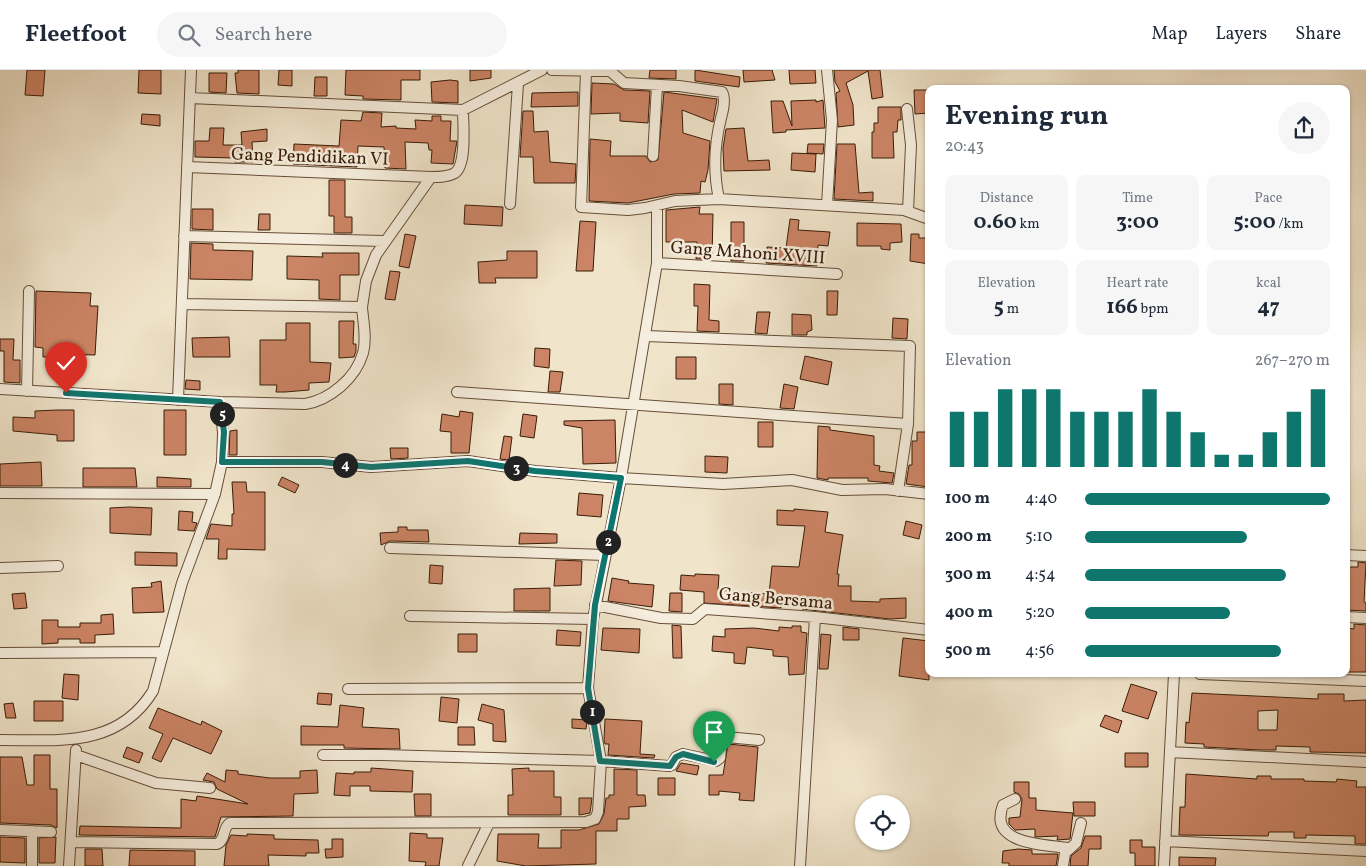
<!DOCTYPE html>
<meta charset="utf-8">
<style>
body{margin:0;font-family:Vollkorn,serif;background:#f6f6f7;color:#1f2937;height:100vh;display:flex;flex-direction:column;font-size:19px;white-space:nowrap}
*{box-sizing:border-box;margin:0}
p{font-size:16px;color:#747a83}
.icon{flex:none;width:28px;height:28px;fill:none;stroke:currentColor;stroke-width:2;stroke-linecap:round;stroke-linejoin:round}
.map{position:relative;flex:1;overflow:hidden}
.details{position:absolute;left:925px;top:15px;width:425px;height:592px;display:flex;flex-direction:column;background:#fff;border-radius:10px;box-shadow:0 1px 4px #0004}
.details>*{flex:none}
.fabs{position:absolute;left:855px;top:725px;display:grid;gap:10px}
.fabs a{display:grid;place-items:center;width:55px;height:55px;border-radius:50%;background:#fff;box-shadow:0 1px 4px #0004;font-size:25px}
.pin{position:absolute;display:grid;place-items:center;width:42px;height:42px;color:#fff;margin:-51px -21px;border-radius:50% 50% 50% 0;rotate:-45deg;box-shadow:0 0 5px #0007}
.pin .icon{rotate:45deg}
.km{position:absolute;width:25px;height:25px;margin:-12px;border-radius:50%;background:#222;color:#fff;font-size:14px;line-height:25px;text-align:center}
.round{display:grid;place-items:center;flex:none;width:52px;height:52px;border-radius:26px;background:#f6f6f7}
.overview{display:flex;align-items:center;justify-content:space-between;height:85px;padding:0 20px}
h1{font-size:28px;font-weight:700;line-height:38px}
.figures{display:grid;grid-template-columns:repeat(3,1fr);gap:8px;height:85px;padding:5px 20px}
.figures div{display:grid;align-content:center;border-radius:10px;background:#f6f6f7;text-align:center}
.figures b{font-size:21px;font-weight:700}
.figures small{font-size:14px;font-weight:400}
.figures p{font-size:14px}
.chart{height:140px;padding:10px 20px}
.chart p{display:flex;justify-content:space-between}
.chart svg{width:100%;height:90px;margin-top:5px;stroke:#0f766e;stroke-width:6}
ul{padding:0 20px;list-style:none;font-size:16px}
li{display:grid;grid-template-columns:80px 60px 1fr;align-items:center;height:38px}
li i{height:12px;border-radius:6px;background:#0f766e}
header{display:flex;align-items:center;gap:30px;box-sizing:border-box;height:70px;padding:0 25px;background:#fff;border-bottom:1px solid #e0e1e3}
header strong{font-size:24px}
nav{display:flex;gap:28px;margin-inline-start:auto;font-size:18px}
.search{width:350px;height:45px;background:#f6f6f7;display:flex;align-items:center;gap:12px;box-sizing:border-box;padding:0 18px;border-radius:28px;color:#747a83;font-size:19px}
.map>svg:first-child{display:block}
.building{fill:#cb8465;stroke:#391c07;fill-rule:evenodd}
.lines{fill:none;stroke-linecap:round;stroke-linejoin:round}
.street-casing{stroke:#674e38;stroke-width:12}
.street{stroke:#f5eddd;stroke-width:10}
.route-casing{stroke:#fff;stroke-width:10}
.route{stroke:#0f766e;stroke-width:6}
.labels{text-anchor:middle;stroke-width:5;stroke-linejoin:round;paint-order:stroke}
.street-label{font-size:18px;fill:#391c07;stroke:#f5eddd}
</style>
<header>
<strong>Fleetfoot</strong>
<div class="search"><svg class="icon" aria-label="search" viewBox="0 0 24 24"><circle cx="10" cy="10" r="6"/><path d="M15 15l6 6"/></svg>Search here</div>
<nav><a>Map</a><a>Layers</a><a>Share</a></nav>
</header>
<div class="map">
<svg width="1366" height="796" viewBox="0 0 1366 796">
<rect width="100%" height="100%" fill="#f0e4ca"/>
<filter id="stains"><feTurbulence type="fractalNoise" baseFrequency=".004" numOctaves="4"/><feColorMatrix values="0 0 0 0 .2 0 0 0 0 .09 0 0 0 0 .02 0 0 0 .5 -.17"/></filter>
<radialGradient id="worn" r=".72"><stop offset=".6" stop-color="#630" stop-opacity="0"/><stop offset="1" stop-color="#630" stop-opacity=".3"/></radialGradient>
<!-- building -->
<path class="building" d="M27,0H45L43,26L25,25Z
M139,0H161V24L138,23Z
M238,0H259V24L237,23L235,3H238Z
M279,0H292V16L278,15Z
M346,0H420V10H401V30L363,29V26L345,25Z
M470,0H491V8L470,11Z
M650,0H676V9L649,8Z
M695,0L740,7L739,17L695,11Z
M743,0H772L775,10L744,12Z
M789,0H815L816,13L790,14Z
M834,0H880L883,27L872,29L868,1L846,13L853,35L854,55L838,57L836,23L840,21L835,12Z
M209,3H227L226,23L209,22Z
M315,7H327V26H314Z
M450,10L458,11V33L432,32L431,12Z
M592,13L614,14L624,20L650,21L648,53L620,51V43L591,44Z
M914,20H929V43L915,44Z
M578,22V36L531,37L532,23Z
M664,22L717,29L713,52L682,40L683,63L710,71L708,100L705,112L701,111L700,123L674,124L628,133L589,131L590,69L611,71L610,86H646L650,92L658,90Z
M816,30V32L823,30L825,58L786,60V62L773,63L771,31H783L792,56L791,31Z
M878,37H901V50H898L897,62H893L894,88H872V62H874V53H878Z
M523,41H533L534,62L548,61L550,92L576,94L575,113H534L533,87H520Z
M363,42L382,43L381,57L396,56V58L416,59L415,50L432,51V46H441V51H451L450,71H457L453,94L431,93L432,80H429L428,73L405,72L406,99L385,98L384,77L358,76L357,97L293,94L294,74L339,76L341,50L361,51Z
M142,44L160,45V56L141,54Z
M210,58H224L223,75H242L241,62L267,59V71L252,72L253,92H235V88L195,87V71H209Z
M744,58L748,91L769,90L770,100L724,101L723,78L726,59Z
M808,74H824L823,84L807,83Z
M837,74H855L859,123L873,122V131L834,129Z
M792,83L816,84L815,102L791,100Z
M329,110H345V147H352V163H334V146H329Z
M465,135L503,137L502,156L464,154Z
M700,137L699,144H713L712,189H696L697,172H666V140Z
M192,139H213V160L192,159Z
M259,144H270V160H258Z
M790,149L799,150L798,160L830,162L828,176L818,175L817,196L766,193L767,177L786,178Z
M580,151L596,152L593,201H576Z
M731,152H744V191H731Z
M857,153L901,154L902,172L890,173V180L881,179V176H857Z
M405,164L416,166L409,198L399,196Z
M911,164H919V168H929V194L910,191Z
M191,173L213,174V180L253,181L252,210L190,209Z
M507,181H537V208H495L496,213H479L478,192L507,190Z
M322,183H359V205H340V230L319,229V210L287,209V186L323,187Z
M390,201L400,202L395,230L385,229Z
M694,214L710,215L709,250L719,251V262L697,261L698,236H694Z
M36,221L91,223L90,236H98L95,285L61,284V287H43V278L35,277Z
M827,221H838L837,245H827Z
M757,242H770L767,264L755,263Z
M792,244L811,245L812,260L807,262V265H792Z
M893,248L908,249L907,269L892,268Z
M339,251H354L353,274H356V281L354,287L339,288Z
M286,253H310V292L331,293L329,312L309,313V320L285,322H276L277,315H260V270H286Z
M229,267L230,287H193L192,268Z
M0,269H14L13,290H20V313L4,312V281H0Z
M535,278L550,279L549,298L534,296Z
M805,286L832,292L828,315L800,309Z
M676,287H696V309H676Z
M550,301L563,302L560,322H548Z
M186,310L200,311V320L185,319Z
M719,314H733V335L719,334Z
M784,314L798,317L794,339L780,338Z
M57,340H74V371H57V365L13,361V347L35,348V341Z
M164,340H186V385H164Z
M460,341L473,343L469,383H451V362L440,361L442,344L459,347Z
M523,344L537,346L534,368L520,366Z
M615,350L616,393L583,394L582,358L564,355V351Z
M758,352H773V377H758Z
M818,356L830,357V360L874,366V395L880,396L879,401L894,403L892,413L868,411V408H828V410L817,408Z
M237,360V385H229L230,361Z
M917,362H929V417L906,414L909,395H912V371H917Z
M504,366L512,367L509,390L500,389Z
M390,378H408V388L391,389Z
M705,386L728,387L727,403L705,402Z
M41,392L42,416H0V394Z
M83,398H135L137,417H83Z
M157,407L191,409V417H157Z
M282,407L299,415L295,423L278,415Z
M232,412H246L247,422H265V480L227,479V489H218L219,469H206L211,454L232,456V444H234Z
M579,423L603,425L601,447L577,445Z
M129,437L152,438L151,465L110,463V438Z
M794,439L828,442L825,462L843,465L837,504H839L838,516H851V531L880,532V529L906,528V548L890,549L802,539V535L781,532V538L704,533V522L680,520L681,505L695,506V504L719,505L718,520L769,524L772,496L799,497L805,456L777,455V440L794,441Z
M179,441L193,442L192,452L197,453L194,461L178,460Z
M906,451L922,455L919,469L903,465Z
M398,457H407V460H428L429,472L390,471L381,475L380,463L398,462Z
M520,463L557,464V473L519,474Z
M135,482L177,483V496L135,495Z
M556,490L582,491L581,515L554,516Z
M1358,492L1366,493L1364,532L1366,533V541L1346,540V497H1358Z
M430,495L443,496L442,514L429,513Z
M612,508L629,511L628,513L654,515L652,537L608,531Z
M161,511L164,542L133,543L132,518L152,517L151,513Z
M550,518V541H514V519Z
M25,523L27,538L14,539L12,524Z
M670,523H682V542L669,541Z
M113,544L114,564L95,565V573H80V569H58V573L42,574V550H58V557H80V553H101V545Z
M1354,554L1366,555V602H1346V558L1354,559Z
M672,555L681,556L682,588H673Z
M792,556H801V562L807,563L804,604L789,605L788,587L773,586V580L747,577L745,594L734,593V583L712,581L713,566L725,567V559L754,558L779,561V557L792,558Z
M843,557L859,559V570H843Z
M603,558L640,559L639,583L601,580Z
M557,560L581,562L580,576L556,575Z
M458,564H477V582H458Z
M821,564L831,565L828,599H819Z
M903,568L929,571V610L899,606Z
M64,604L79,605L78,630L62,628Z
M1131,614L1157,622L1148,649L1122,641Z
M318,623L332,624L331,635L317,634Z
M1192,623L1318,629V624H1344V631L1366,630V683L1310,682V677L1276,676V680H1261L1204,677V674L1185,673L1186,652L1189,653ZM1278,640L1277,660H1258V641Z
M441,627L459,629L457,653L439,651Z
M34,631H63V651H34Z
M13,633L16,648H6L4,634Z
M482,634L504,640L506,672L493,671V654L478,650Z
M340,635L364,638L362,657L399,659L400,679L344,678V675H301V656L338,657Z
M158,638L201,655L202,651L222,661L211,684L173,668L161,692L152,688L163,664L149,658Z
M1105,645L1122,651L1118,663L1100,656Z
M572,649L587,650L586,659L572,658Z
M605,649L642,651L640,684L655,685L654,688L608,685L609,674H605L604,670Z
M458,657H474L475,675H458Z
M728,674L758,677L754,731L739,730L740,723L719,721V725H709V705H723Z
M127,677L143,683L139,693L123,687Z
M1125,683H1148V697H1125Z
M34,685H50V719H57V758L51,755L0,753V687H22L27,715H34Z
M681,693L699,696L697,705L676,701Z
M371,698L413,701L412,722L370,721V716H350V726L334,725L336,703L354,704V702H371Z
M529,698V701H554V727H561V745H508V725H513L512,699Z
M614,699L637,700V725H645L646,736L629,737V749H617V761H596V794L526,796L497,791L498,764H539L538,778H561V760H579L599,754L604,744L606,728H609V725H614Z
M226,700L238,701V704L270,708H300V701L317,700L318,723L294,724L293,746L221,747L215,767L79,765L80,756L181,758V729L196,731L197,726L248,734L217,719L214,712L203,710L207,703L225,712Z
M1186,704L1257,709V706H1271V709H1304V711L1336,712L1337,709L1357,711L1356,717H1366V774H1355V766L1306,765V768H1294V762H1269L1268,766L1179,765L1180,737H1185Z
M658,708H675V725H658Z
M1014,712H1029V728H1036V740L1073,743L1070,769L1057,770L1058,766L1035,767V759L1015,760L1009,754V748L1020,747L1022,729L1019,724L1014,722Z
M414,724H431V746H415Z
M579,728H592L590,743L579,745Z
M1073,732H1095V746H1074Z
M410,763L427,764V768H443L439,796H425L426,792L409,791Z
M247,764L274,765V769L318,770L319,783H306V786L268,785L269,796H224L226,775L231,765L247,766Z
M1085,766H1101V779H1089L1088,796H1070L1071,786L1081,778Z
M0,767L25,768V793L0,792Z
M56,767L55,793H39V768Z
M332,769H343V787L326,788L325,779H332Z
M1130,770H1142V777H1155V796H1135V783H1130Z
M85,779H102L103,796H85Z
M1018,779L1032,780V784H1058L1056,796H1009V793H1002L1003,781Z
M130,780L195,781V796H129Z
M1179,787L1216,788L1215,796H1179Z"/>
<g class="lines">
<!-- street casing -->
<g class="street-casing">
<path id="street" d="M552,0L610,1L624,13L679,16L722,22C726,29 723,41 721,48C714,76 713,101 719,129
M827,0L832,50L827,135
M586,2L581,137L628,140L645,138L675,131L719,129L904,140L929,149
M190,28L463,40L542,0
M907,39L911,75L908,141
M653,86L657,16
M187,97L431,107C439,107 448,107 455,103C467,94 463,55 463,40
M510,134L518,14
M184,166L384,171
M657,193L837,204
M183,234L362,237L366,211L376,185L431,107
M646,266L910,276L908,354L898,421
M0,319L220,332L305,334C330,330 356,308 363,283C367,268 363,251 362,237
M27,321L29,221
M457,322L908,354
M178,330L191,0
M222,392H322L371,397L468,391L535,401L621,408L723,414L792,410L842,420L885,419L929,424
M0,423L215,424
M390,478L605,485
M1346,485L1366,486
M0,498L58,496
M595,535L661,548L693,549L705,539L815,547L929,560
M410,546L593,549
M1346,547L1366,548
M0,583L162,582
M1200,604L1366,611
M348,619L588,618
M0,670C59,670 118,678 153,621L182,513L215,424L222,392L223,363L220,332
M1170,682L1366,692
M76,685L156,713L210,718
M323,685H382L601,691L669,696L672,695L676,687L683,684L716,691L720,688L722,669L726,667L759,670
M1015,729L1003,735C988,775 1043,774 1068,778
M0,760L51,762
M32,761V796
M1165,771L1366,781
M71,772L217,774C226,770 222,758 230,753L586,752L595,749L598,742L601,691L588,618L593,549L621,408L657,193V136
M69,796L76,680
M468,796L489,753
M800,796L815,547
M1063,796L1065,783L1076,773L1081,753
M1164,796L1174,604"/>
</g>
<!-- street -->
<use href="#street" class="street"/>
</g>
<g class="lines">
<!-- route casing -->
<g class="route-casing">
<path id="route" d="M66,323L220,332L224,362L222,392H322L371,397L468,391L535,401L621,408L595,535L588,618L600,691L670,696L676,687L683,684L714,692"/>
</g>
<!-- route -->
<use href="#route" class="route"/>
</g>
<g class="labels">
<!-- street labels -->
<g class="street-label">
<text transform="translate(310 86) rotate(2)" y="6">Gang Pendidikan VI</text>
<text transform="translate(748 182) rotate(4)" y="6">Gang Mahoni XVIII</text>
<text transform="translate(776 528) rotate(5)" y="6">Gang Bersama</text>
</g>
</g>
<rect width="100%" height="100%" filter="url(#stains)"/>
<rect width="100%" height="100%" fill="url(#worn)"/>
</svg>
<div class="fabs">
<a><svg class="icon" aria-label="locate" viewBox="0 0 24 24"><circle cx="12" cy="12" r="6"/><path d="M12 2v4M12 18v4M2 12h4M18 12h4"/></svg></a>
</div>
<div class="pin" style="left:714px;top:692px;background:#1e9e55"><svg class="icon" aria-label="arrive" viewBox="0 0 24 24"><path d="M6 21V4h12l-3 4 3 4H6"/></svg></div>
<div class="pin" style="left:66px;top:323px;background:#d93025"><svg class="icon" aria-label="check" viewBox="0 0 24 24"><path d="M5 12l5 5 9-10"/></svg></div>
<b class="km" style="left:592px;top:642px">1</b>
<b class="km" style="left:608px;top:472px">2</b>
<b class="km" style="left:516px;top:398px">3</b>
<b class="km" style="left:345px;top:395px">4</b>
<b class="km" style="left:222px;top:344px">5</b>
<section class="details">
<div class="overview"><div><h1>Evening run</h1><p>20:43</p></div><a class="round"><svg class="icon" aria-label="share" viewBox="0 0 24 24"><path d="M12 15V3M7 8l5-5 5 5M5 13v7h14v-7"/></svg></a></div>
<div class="figures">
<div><p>Distance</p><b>0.60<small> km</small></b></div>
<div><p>Time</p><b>3:00</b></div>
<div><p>Pace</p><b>5:00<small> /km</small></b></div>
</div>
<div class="figures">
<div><p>Elevation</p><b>5<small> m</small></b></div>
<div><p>Heart rate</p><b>166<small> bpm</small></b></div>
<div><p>kcal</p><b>47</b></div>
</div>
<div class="chart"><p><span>Elevation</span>267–270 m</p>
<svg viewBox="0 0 160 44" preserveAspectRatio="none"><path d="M5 44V17M15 44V17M25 44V6M35 44V6M45 44V6M55 44V17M65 44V17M75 44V17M85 44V6M95 44V17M105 44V27M115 44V38M125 44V38M135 44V27M145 44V17M155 44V6"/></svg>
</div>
<ul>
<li><b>100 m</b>4:40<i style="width:100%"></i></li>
<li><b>200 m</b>5:10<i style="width:66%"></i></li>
<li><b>300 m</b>4:54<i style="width:82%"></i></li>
<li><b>400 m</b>5:20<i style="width:59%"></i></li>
<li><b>500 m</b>4:56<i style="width:80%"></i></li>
</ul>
</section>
</div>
